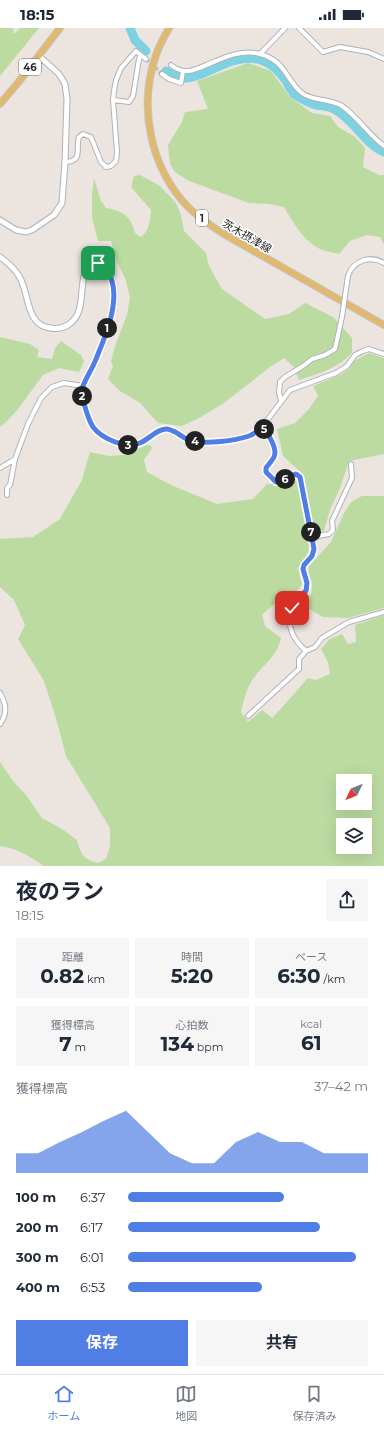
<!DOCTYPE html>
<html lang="ja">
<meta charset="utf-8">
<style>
body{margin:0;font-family:Montserrat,"Noto Sans JP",sans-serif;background:#f6f6f7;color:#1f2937;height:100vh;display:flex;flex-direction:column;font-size:15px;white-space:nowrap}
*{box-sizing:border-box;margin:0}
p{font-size:13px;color:#747a83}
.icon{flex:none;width:22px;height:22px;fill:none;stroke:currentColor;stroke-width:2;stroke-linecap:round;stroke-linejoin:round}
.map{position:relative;height:838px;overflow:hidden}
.details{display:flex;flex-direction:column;background:#fff;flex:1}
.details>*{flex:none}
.needle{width:26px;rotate:227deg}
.buttons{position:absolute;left:336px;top:746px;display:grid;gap:8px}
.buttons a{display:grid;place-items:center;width:36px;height:36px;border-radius:0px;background:#fff;box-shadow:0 4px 16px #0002;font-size:20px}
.pin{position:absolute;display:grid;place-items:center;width:34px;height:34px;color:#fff;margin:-17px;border-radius:8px;box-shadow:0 2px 6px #0006}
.km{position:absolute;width:20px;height:20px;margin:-10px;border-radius:50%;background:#222;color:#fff;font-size:11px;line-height:20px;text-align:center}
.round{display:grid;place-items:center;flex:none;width:42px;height:42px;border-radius:0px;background:#f6f6f7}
.summary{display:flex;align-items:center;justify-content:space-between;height:68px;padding:0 16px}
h1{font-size:22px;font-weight:700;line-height:30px}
.figures{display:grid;grid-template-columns:repeat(3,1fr);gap:6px;height:68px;padding:4px 16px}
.figures div{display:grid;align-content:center;border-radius:0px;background:#f6f6f7;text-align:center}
.figures b{font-size:20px;font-weight:700}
.figures small{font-size:11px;font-weight:400}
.figures p{font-size:11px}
.chart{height:112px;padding:8px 16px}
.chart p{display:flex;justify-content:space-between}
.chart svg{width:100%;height:72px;margin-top:4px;fill:#517ee5;opacity:.7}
.cta{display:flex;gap:8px;margin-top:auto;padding:8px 16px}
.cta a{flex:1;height:46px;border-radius:0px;background:#517ee5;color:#fff;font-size:16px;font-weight:700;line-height:46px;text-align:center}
.cta a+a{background:#f6f6f7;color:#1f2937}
ul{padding:0 16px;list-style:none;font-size:13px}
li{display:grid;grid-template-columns:64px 48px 1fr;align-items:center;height:30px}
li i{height:10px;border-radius:5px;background:#517ee5}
.status{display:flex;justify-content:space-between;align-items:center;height:28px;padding:0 20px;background:#fff;direction:ltr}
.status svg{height:11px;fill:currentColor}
.menu{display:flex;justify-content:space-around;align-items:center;height:56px;border-top:1px solid #e0e1e3;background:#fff;font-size:11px;color:#747a83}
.menu a{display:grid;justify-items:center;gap:2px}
.menu .current{color:#517ee5}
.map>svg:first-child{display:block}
.green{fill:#bcdba1;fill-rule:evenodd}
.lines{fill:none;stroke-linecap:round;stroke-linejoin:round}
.river{stroke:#7dd2e1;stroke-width:9}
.minor-tunnel{stroke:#c5bfbb;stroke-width:4;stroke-dasharray:4 2;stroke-linecap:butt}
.minor-casing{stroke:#afb2ba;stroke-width:6}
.tertiary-casing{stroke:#afb2ba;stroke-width:7}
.primary-casing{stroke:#c4c4c4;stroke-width:8}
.minor{stroke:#fff;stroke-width:4}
.tertiary{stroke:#fff;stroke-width:5}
.primary{stroke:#e1b96e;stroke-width:6}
.minor-bridge-casing{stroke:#afb2ba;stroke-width:6;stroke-linecap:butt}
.minor-bridge{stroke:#fff;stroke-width:4}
.route-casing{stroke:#fff;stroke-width:8}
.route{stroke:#517ee5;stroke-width:5}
.labels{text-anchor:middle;stroke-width:3;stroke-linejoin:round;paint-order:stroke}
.shield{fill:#fff;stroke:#6b6b6b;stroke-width:1}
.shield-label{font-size:10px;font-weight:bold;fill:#2b2b2b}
.street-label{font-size:11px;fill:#2b2b2b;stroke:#fff}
</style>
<div class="status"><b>18:15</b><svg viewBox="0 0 49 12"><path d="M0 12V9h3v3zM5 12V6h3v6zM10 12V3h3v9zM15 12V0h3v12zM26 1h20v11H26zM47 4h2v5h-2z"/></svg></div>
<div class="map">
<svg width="384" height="838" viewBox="0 0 384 838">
<rect width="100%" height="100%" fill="#ebe4df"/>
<!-- green -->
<path class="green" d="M0,0H13L14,6L20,0H39L0,48Z
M248,35L271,43L290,69L312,85L330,88L338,99L354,108L365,120L363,139L379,147H384V217L380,209L367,207L350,213L339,226C332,224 323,223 318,220C302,211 293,194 284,179L269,176L249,175L189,153L175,144L170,136L168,117L182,94L185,84L208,81L197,53Z
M140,147L160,158L176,175L181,187L184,203L206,225L209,238L222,261L265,291L289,286L305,275L333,289L352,310V325C338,340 318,346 299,352L294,339L284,330L270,339L224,375L199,390L182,398L158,395L140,375L120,363L108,351L113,338L111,333L115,318L127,287L130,269L125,250L117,234L111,213H98L92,190V168L94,150L101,173L106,180C123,183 131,188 135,205L141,209C150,202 150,192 151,182L131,159L134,148Z
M0,309L30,316L39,322L37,329L52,331L55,320L61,313L81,327L84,333L79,344L59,340L43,347L18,381L7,393L0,399Z
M369,325L384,330V426L349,433L340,460L330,482L324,503L315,505L304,447L283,428L277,401L295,395L309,381L318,368L313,358L340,347L349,341L354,333Z
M147,417L151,418L152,420L144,432L147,444L171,457L217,476L253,471L267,456L281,457L291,450H294L297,455L309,518L308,525L298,540L302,557L286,573L274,576L262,587L265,598L281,610C278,628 260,639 251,654C246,663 243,674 241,684L248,694L262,682L272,690C285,677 296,663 308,650L316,652L330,646L328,634L321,621L330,611L342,606L348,616L356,614L355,597L384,587V838H44C31,829 16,820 0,818V734L13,753L26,767L42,790L62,801L77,812C81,827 83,831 98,835L106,831L110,818V800L66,728L57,694L44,653L18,611L25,597L14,572L0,559V511L33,509L60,491L82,452L90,424L109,428L124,427ZM343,753H365V775H343ZM343,797H365V819H343Z
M362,468H384V580L348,590L323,589L304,578C308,572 313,566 312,557C312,550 307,546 309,538L331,514L344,485L351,474Z"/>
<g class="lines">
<!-- river -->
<path class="river" d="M130,0L135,12L146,23
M166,43C172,46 178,50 185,50C192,50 199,47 206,44C222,37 242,26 261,32C271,35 280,44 286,53C288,57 291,62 294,66C300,70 309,75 316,77C322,78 328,78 334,81C354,91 363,115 384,124"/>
<!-- minor-tunnel -->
<path class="minor-tunnel" d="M146,31L162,46"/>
<!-- minor casing -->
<g class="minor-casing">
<path id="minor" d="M299,0L323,24L340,19L368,24L384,31
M260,26L285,0
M171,37C187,50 199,39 216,33C229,27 246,22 260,26C286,33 285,51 302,65C314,74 330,70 342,78C358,89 369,107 384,118
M162,46L169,51L181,55L183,43
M113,72L129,74L133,68L139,31L141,27
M65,134C84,133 75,121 79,109L83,106L91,109L101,134L106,139L111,138L116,133L117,124L113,72L114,63L116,52L121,40L136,23L146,31
M346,261C347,257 347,252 348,248C353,232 371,227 384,235
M106,304L96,331L81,364C84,375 87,390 93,399C102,411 126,421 140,415C148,412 158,400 167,401C176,402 183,411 192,413C206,416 235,412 249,408C254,406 258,403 262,399L290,362L336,345L347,338L355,327L363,323L369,321L384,326
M281,372L279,365L280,354L285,349L303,338L312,331L325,327L335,321L342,289
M262,399C268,405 278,421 274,429C272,433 268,437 266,440V444L276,454C284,454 289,448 296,446L300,449L314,521L312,528L304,537L303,541L307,555L306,563C303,566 299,568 296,571C294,574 292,579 291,583C287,600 293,611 306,623
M0,440L15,431L28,396L41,370L52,359L64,355L83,358
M7,467V460L10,457L15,431
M312,509L329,506L333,502L332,493L352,450L351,436
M0,665C6,676 8,685 0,696
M248,688L299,641V631L306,623L315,619L322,610L349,594L384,584"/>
</g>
<!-- tertiary casing -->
<g class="tertiary-casing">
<path id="tertiary" d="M0,192L16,202L26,204L32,202L54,187L62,175L65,134L67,71L65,56L59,46L39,28
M0,229C7,234 14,240 19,248C30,265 25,297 50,300C56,301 63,300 68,297C91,283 73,246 94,235C115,235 116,267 113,282C111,289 108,297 106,304"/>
</g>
<!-- primary casing -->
<g class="primary-casing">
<path id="primary" d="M169,0C164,9 159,18 156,27C138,79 150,139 188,179C198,189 210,197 222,205L384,297
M0,76L17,56L60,0"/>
</g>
<!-- minor -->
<use href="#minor" class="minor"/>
<!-- tertiary -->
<use href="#tertiary" class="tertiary"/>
<!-- primary -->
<use href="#primary" class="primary"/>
<!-- minor-bridge casing -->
<g class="minor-bridge-casing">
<path id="minor-bridge" d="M342,289L346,261"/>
</g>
<!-- minor-bridge -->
<use href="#minor-bridge" class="minor-bridge"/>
</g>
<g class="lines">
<!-- route casing -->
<g class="route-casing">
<path id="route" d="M98,235C107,238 109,244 112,253C119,277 105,309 96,331C92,342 84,352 81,364C84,375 87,390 93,399C102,411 126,421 140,415C148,412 158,400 167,401C176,402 183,411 192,413C207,416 234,413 249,408C254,406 258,403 262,399C268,405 278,421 274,429C272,433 268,437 266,440V444L276,454C284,453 289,448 296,446L300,449L314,521L312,528L304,537L303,541L307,555L306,563L297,570L292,580"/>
</g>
<!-- route -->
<use href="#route" class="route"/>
</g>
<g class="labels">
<!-- shield labels -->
<g class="shield">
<rect x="19" y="31" width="22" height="16" rx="3"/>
<rect x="196" y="182" width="12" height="16" rx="3"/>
</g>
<g class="shield-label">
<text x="30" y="43">46</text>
<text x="202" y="194">1</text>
</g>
<!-- street labels -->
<g class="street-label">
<text transform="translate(247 208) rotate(30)" y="4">茨木摂津線</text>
</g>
</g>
</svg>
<div class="buttons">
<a><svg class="needle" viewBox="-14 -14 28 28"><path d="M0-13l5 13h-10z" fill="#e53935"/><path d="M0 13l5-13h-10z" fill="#747a83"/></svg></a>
<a><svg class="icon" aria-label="layers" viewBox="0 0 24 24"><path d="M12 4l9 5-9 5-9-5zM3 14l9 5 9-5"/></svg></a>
</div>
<div class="pin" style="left:98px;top:235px;background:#1e9e55"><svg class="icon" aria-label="arrive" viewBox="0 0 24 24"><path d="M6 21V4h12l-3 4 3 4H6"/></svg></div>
<div class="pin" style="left:292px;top:580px;background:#d93025"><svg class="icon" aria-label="check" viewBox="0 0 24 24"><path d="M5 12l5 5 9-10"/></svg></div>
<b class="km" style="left:107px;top:300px">1</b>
<b class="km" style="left:82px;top:368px">2</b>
<b class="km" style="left:128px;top:417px">3</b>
<b class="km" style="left:195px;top:413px">4</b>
<b class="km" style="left:264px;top:401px">5</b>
<b class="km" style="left:285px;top:451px">6</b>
<b class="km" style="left:311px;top:504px">7</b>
</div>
<section class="details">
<div class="summary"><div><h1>夜のラン</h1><p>18:15</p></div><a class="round"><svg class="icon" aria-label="share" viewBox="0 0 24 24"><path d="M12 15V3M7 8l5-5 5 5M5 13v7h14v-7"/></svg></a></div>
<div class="figures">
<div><p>距離</p><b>0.82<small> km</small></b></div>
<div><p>時間</p><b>5:20</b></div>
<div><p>ペース</p><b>6:30<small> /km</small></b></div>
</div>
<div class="figures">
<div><p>獲得標高</p><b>7<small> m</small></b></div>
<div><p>心拍数</p><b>134<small> bpm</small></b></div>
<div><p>kcal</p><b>61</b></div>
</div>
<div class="chart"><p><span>獲得標高</span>37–42 m</p>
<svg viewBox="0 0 160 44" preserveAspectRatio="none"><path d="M0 44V32L10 32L20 25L30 19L40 12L50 6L60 19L70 32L80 38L90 38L100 25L110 19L120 25L130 25L140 32L150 32L160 32V44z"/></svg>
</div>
<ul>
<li><b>100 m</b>6:37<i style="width:65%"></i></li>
<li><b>200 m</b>6:17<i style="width:80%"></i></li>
<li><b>300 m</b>6:01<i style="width:95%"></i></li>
<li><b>400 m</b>6:53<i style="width:56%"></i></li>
</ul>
<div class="cta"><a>保存</a><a>共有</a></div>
</section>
<nav class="menu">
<a class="current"><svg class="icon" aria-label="home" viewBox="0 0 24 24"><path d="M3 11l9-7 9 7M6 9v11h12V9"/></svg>ホーム</a>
<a><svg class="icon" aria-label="map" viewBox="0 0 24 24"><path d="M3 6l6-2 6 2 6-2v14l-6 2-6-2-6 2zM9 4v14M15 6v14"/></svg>地図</a>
<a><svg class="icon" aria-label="saved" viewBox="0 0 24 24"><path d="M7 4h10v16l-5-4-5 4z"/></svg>保存済み</a>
</nav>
